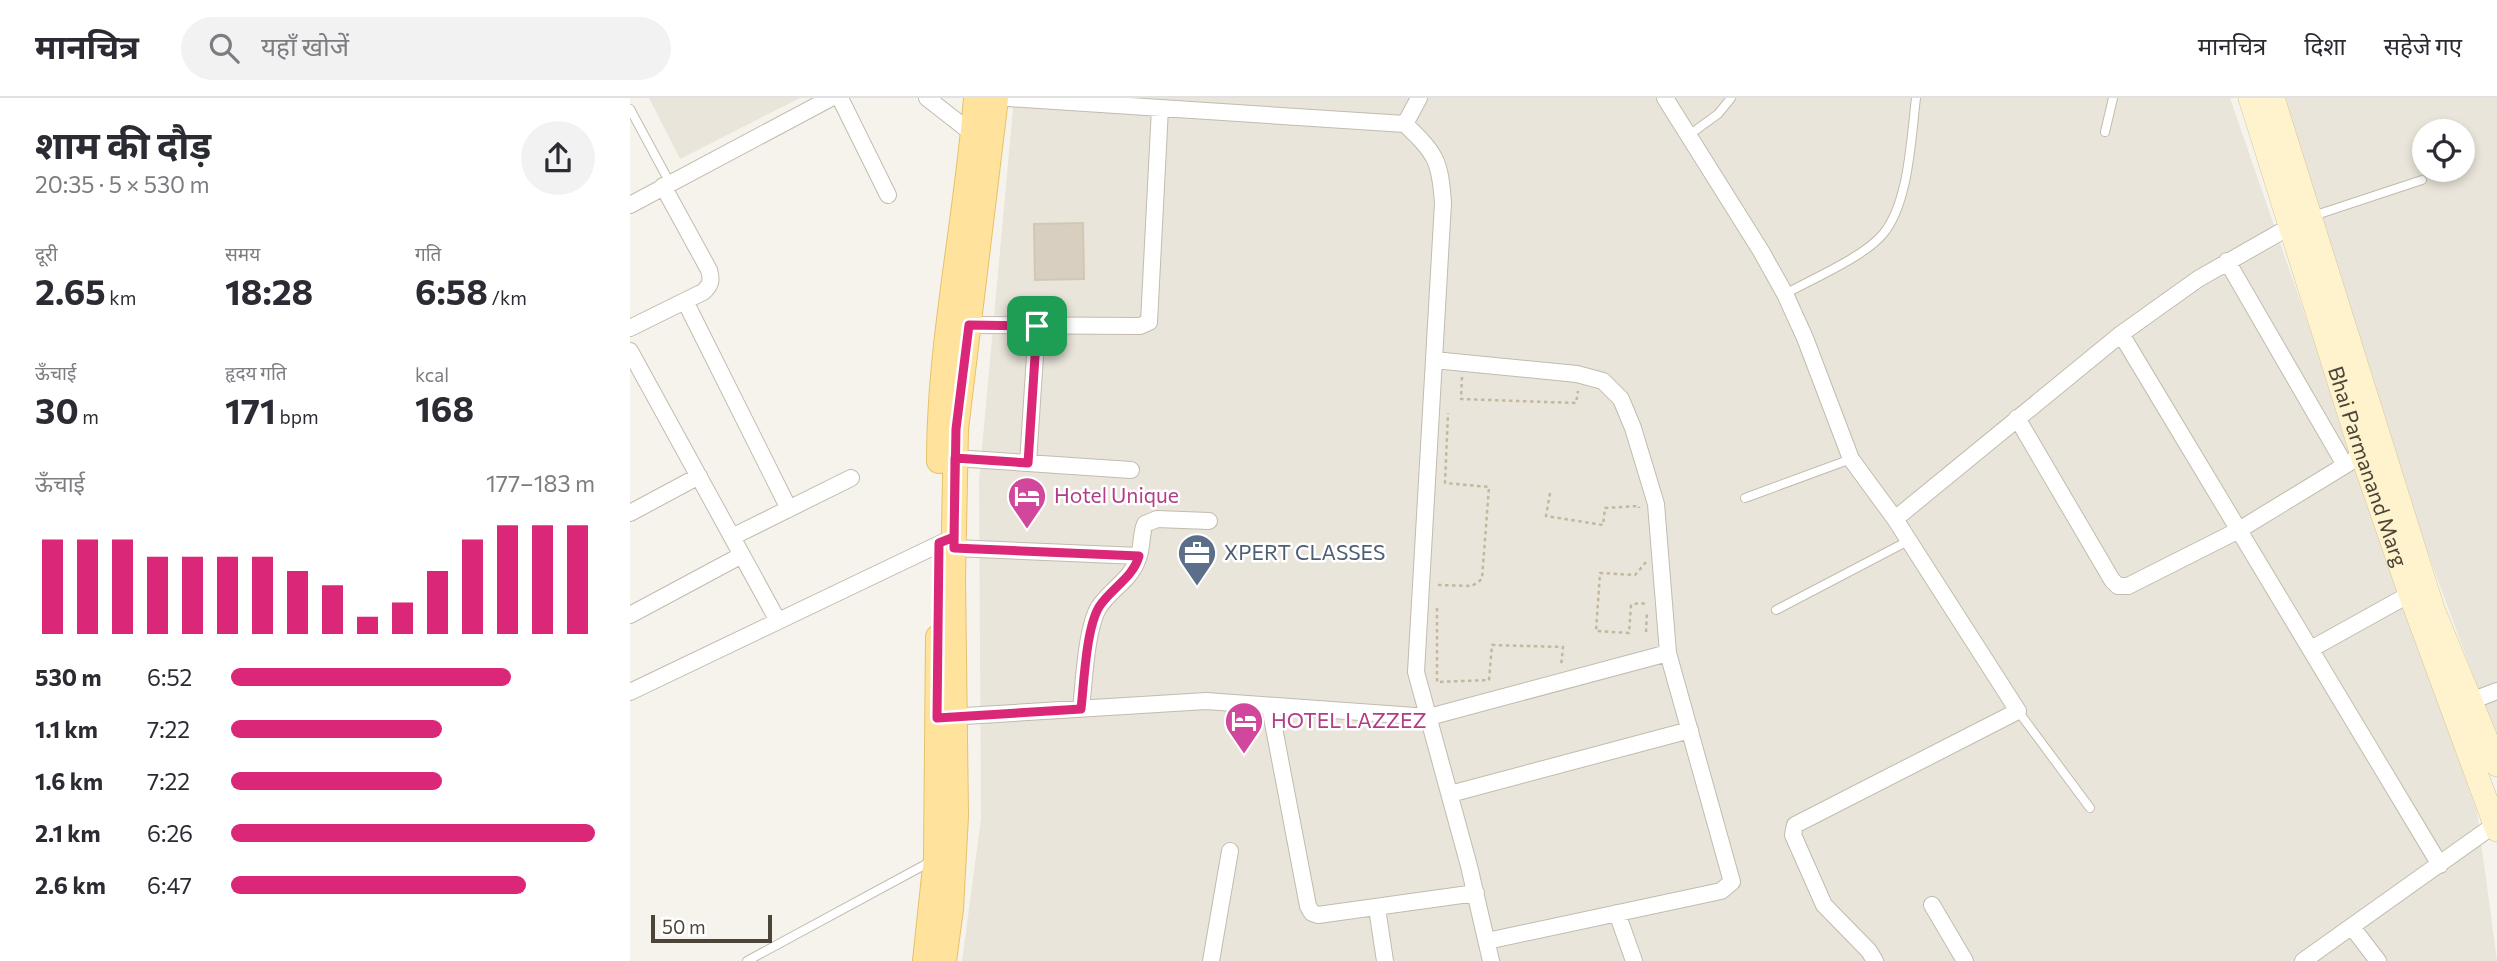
<!DOCTYPE html>
<html lang="hi">
<meta charset="utf-8">
<style>
body{margin:0;font-family:Commissioner,"Noto Sans Devanagari",sans-serif;background:#f2f2f3;color:#2b2b33;height:100vh;display:flex;flex-direction:column;font-size:26px;white-space:nowrap}
*{box-sizing:border-box;margin:0}
p{font-size:23px;color:#7c7c81}
.icon{flex:none;width:38px;height:38px;fill:none;stroke:currentColor;stroke-width:2;stroke-linecap:round;stroke-linejoin:round}
.map{position:relative;flex:1;overflow:hidden}
.details{display:flex;flex-direction:column;background:#fff;width:630px}
.details>*{flex:none}
.fabs{position:absolute;left:1782px;top:21px;display:grid;gap:14px}
.fabs a{display:grid;place-items:center;width:63px;height:63px;border-radius:50%;background:#fff;box-shadow:0 4px 10px #0003;font-size:35px}
.scale{position:absolute;left:21px;bottom:18px;width:121px;box-sizing:border-box;padding-left:7px;border:4px solid #4b4439;border-top:0;font-size:19px;line-height:24px;white-space:nowrap;color:#4b4439;-webkit-text-stroke:5px #fff;paint-order:stroke}
.pin{position:absolute;display:grid;place-items:center;width:60px;height:60px;color:#fff;margin:-30px;border-radius:14px;box-shadow:0 4px 10px #0006}
.round{display:grid;place-items:center;flex:none;width:74px;height:74px;border-radius:37px;background:#f2f2f3}
.summary{display:flex;align-items:center;justify-content:space-between;height:119px;padding:0 35px}
h1{font-size:38px;font-weight:700;line-height:52px}
.stats{display:grid;grid-template-columns:repeat(3,1fr);gap:10px;height:119px;padding:7px 35px}
.stats div{display:grid;align-content:center}
.stats b{font-size:35px;font-weight:700}
.stats small{font-size:19px;font-weight:400}
.stats p{font-size:19px}
.chart{height:196px;padding:14px 35px}
.chart p{display:flex;justify-content:space-between}
.chart svg{width:100%;height:126px;margin-top:7px;stroke:#db2777;stroke-width:6}
ul{padding:0 35px;list-style:none;font-size:23px}
li{display:grid;grid-template-columns:112px 84px 1fr;align-items:center;height:52px}
li i{height:18px;border-radius:9px;background:#db2777}
header{display:flex;align-items:center;gap:42px;box-sizing:border-box;height:98px;padding:0 35px;background:#fff;border-bottom:2px solid #e1e1e2}
header strong{font-size:33px}
nav{display:flex;gap:38px;margin-inline-start:auto;font-size:24px}
.search{width:490px;height:63px;background:#f2f2f3;display:flex;align-items:center;gap:18px;box-sizing:border-box;padding:0 24px;border-radius:38px;color:#7c7c81;font-size:26px}
main{display:flex;flex:1;min-height:0}
.map>svg:first-child{display:block}
.residential{fill:#eae5da;fill-rule:evenodd}
.building{fill:#d8cfc1;stroke:#d3c7b4;stroke-width:2}
.lines{fill:none;stroke-linecap:round;stroke-linejoin:round}
.lane-casing{stroke:#c2bbae;stroke-width:10}
.street-casing{stroke:#c2bbae;stroke-width:18}
.secondary-casing{stroke:#d6c79b;stroke-width:24}
.primary-casing{stroke:#e6c16a;stroke-width:26}
.path{stroke:#c4b79f;stroke-width:2.5;stroke-dasharray:3.5 3.5;stroke-linecap:butt}
.lane{stroke:#fff;stroke-width:8}
.street{stroke:#fff;stroke-width:16}
.secondary{stroke:#fff3cd;stroke-width:23}
.primary{stroke:#ffe39c;stroke-width:24}
.route-casing{stroke:#fff;stroke-width:14}
.route{stroke:#db2777;stroke-width:9}
.labels{text-anchor:middle;stroke-width:5;stroke-linejoin:round;paint-order:stroke}
.street-label{font-size:21px;fill:#4b4439;stroke:#fff}
.hotel-label{font-size:21px;fill:#b23c85;stroke:#fff;text-anchor:start}
.service-label{font-size:21px;fill:#4e5e75;stroke:#fff;text-anchor:start}
</style>
<header>
<strong>मानचित्र</strong>
<div class="search"><svg class="icon" aria-label="search" viewBox="0 0 24 24"><circle cx="10" cy="10" r="6"/><path d="M15 15l6 6"/></svg>यहाँ खोजें</div>
<nav><a>मानचित्र</a><a>दिशा</a><a>सहेजे गए</a></nav>
</header>
<main>
<section class="details">
<div class="summary"><div><h1>शाम की दौड़</h1><p>20:35 · 5 × 530 m</p></div><a class="round"><svg class="icon" aria-label="share" viewBox="0 0 24 24"><path d="M12 15V3M7 8l5-5 5 5M5 13v7h14v-7"/></svg></a></div>
<div class="stats">
<div><p>दूरी</p><b>2.65<small> km</small></b></div>
<div><p>समय</p><b>18:28</b></div>
<div><p>गति</p><b>6:58<small> /km</small></b></div>
</div>
<div class="stats">
<div><p>ऊँचाई</p><b>30<small> m</small></b></div>
<div><p>हृदय गति</p><b>171<small> bpm</small></b></div>
<div><p>kcal</p><b>168</b></div>
</div>
<div class="chart"><p><span>ऊँचाई</span>177–183 m</p>
<svg viewBox="0 0 160 44" preserveAspectRatio="none"><path d="M5 44V11M15 44V11M25 44V11M35 44V17M45 44V17M55 44V17M65 44V17M75 44V22M85 44V27M95 44V38M105 44V33M115 44V22M125 44V11M135 44V6M145 44V6M155 44V6"/></svg>
</div>
<ul>
<li><b>530 m</b>6:52<i style="width:77%"></i></li>
<li><b>1.1 km</b>7:22<i style="width:58%"></i></li>
<li><b>1.6 km</b>7:22<i style="width:58%"></i></li>
<li><b>2.1 km</b>6:26<i style="width:100%"></i></li>
<li><b>2.6 km</b>6:47<i style="width:81%"></i></li>
</ul>
</section>
<div class="map">
<svg width="1867" height="863" viewBox="0 0 1867 863">
<rect width="100%" height="100%" fill="#f6f3ec"/>
<!-- residential -->
<path class="residential" d="M19,0H170L50,61Z
M384,0H1600L1847,714L1867,863H332L351,721L349,383Z
M1654,0H1867V642L1789,431ZM1794,33H1832V72H1794Z"/>
<!-- building -->
<path class="building" d="M453,125L454,181L405,182L404,126Z"/>
<g class="lines">
<!-- lane casing -->
<g class="lane-casing">
<path id="lane" d="M0,11L40,85
M1475,34L1483,0
M1059,37L1088,16L1101,0
M1683,118L1792,82
M1155,196C1182,181 1234,159 1253,136C1279,105 1281,40 1286,0
M1115,400L1221,361
M1146,512L1278,443
M1388,613L1460,710
M117,863L300,764"/>
</g>
<!-- street casing -->
<g class="street-casing">
<path id="street" d="M210,0L258,97
M297,0L343,36
M378,0L775,26C806,56 810,62 813,105L786,574L839,768L861,863
M1035,0L1131,153L1155,196L1175,240L1221,361L1265,421L1491,236L1568,181L1668,124
M775,26L789,0
M0,107L201,0
M1597,163L1715,367
M55,203L159,411
M339,227L510,228L519,224L530,10
M0,230L73,194C81,187 82,182 79,172L33,88
M1491,236L1810,767
M0,253L148,523
M804,262L947,276L973,283L991,301L1003,330L1026,406L1038,555L1102,784L1091,793L857,843
M1387,320L1482,482L1488,488H1498L1609,432L1740,352
M325,360L501,372
M398,365L407,227
M0,415L69,378
M102,439L221,380
M324,450L509,458
M0,517L112,457
M1681,551L1780,496
M0,594L324,439
M1841,603L1867,593
M640,609L678,808L682,815L688,817L846,795
M451,611C454,585 456,530 469,509C480,492 500,482 507,463C513,451 510,438 515,426L527,421L579,423
M318,619L576,603L799,619L1038,555
M820,696L1060,632
M1302,807L1335,863
M747,810L755,863
M987,815L1004,863
M1722,829L1748,863
M581,863L600,753
M1245,863L1239,853L1194,807L1163,737L1165,727L1388,613L1265,421
M1673,863L1867,725"/>
</g>
<!-- secondary casing -->
<g class="secondary-casing">
<g id="secondary">
<path id="s1" d="M1620,0L1732,357L1780,496L1867,732"/>
<path d="M1643,0L1803,511L1867,667"/>
</g>
</g>
<!-- primary casing -->
<g class="primary-casing">
<path id="primary" d="M309,363C309,243 337,120 346,0
M295,863L306,760L308,539
M314,863L321,811L326,718L323,480L326,331L366,0"/>
</g>
<!-- path -->
<path class="path" d="M832,279L831,301L946,305L948,293
M920,395L916,418L973,427L975,410L1009,408V410
M1016,464L1005,477L970,475L966,533L999,535L1001,507L1009,505L1017,506
M808,487L842,488L852,481L859,389L815,385L818,315
M807,510V584L859,582L862,547L933,549L931,568
M1016,534L1017,513"/>
<!-- lane -->
<use href="#lane" class="lane"/>
<!-- street -->
<use href="#street" class="street"/>
<!-- secondary -->
<use href="#secondary" class="secondary"/>
<!-- primary -->
<use href="#primary" class="primary"/>
</g>
<g class="lines">
<!-- route casing -->
<g class="route-casing">
<path id="route" d="M407,228L339,227L326,331L324,439L309,445L307,620L451,611C454,585 456,531 469,509C480,491 503,480 509,458L324,450L325,360L398,365L407,228"/>
</g>
<!-- route -->
<use href="#route" class="route"/>
</g>
<!-- icons -->
<defs>
<g id="hotel-pin" transform="scale(2.0125)"><path d="M0 17L-7.5 6A9.5 9.5 0 1 1 7.5 6Z" fill="#d1479c" stroke="#fff"/><path d="M-6-4.5h1.5V1H6V5H4.5V3h-9V5H-6ZM-4 0a1.8 1.8 0 1 1 3.6 0ZM.5 0V-2.5h3Q6-2.5 6 0Z" fill="#fff"/></g>
<g id="office-pin" transform="scale(2.0125)"><path d="M0 17L-7.5 6A9.5 9.5 0 1 1 7.5 6Z" fill="#5c6f8a" stroke="#fff"/><path d="M-6-3h4V-5.5h4V-3h4V5H-6ZM-1-4.5V-3h2v-1.5ZM-6 0V1H6V0Z" fill="#fff"/></g>
</defs>
<g fill-rule="evenodd">
<use href="#hotel-pin" x="397" y="398"/>
<use href="#office-pin" x="567" y="455"/>
<use href="#hotel-pin" x="614" y="623"/>
</g>
<g class="labels">
<!-- street labels -->
<g class="street-label">
<text dy="7" stroke="none"><textPath href="#s1" startOffset="387">Bhai Parmanand Marg</textPath></text>
</g>
<!-- hotel labels -->
<g class="hotel-label">
<text x="424" y="405">Hotel Unique</text>
<text x="641" y="630">HOTEL LAZZEZ</text>
</g>
<!-- service labels -->
<g class="service-label">
<text x="594" y="462">XPERT CLASSES</text>
</g>
</g>
</svg>
<div class="fabs">
<a><svg class="icon" aria-label="locate" viewBox="0 0 24 24"><circle cx="12" cy="12" r="6"/><path d="M12 2v4M12 18v4M2 12h4M18 12h4"/></svg></a>
</div>
<div class="scale">50 m</div>
<div class="pin" style="left:407px;top:228px;background:#1e9e55"><svg class="icon" aria-label="arrive" viewBox="0 0 24 24"><path d="M6 21V4h12l-3 4 3 4H6"/></svg></div>
</div>
</main>
